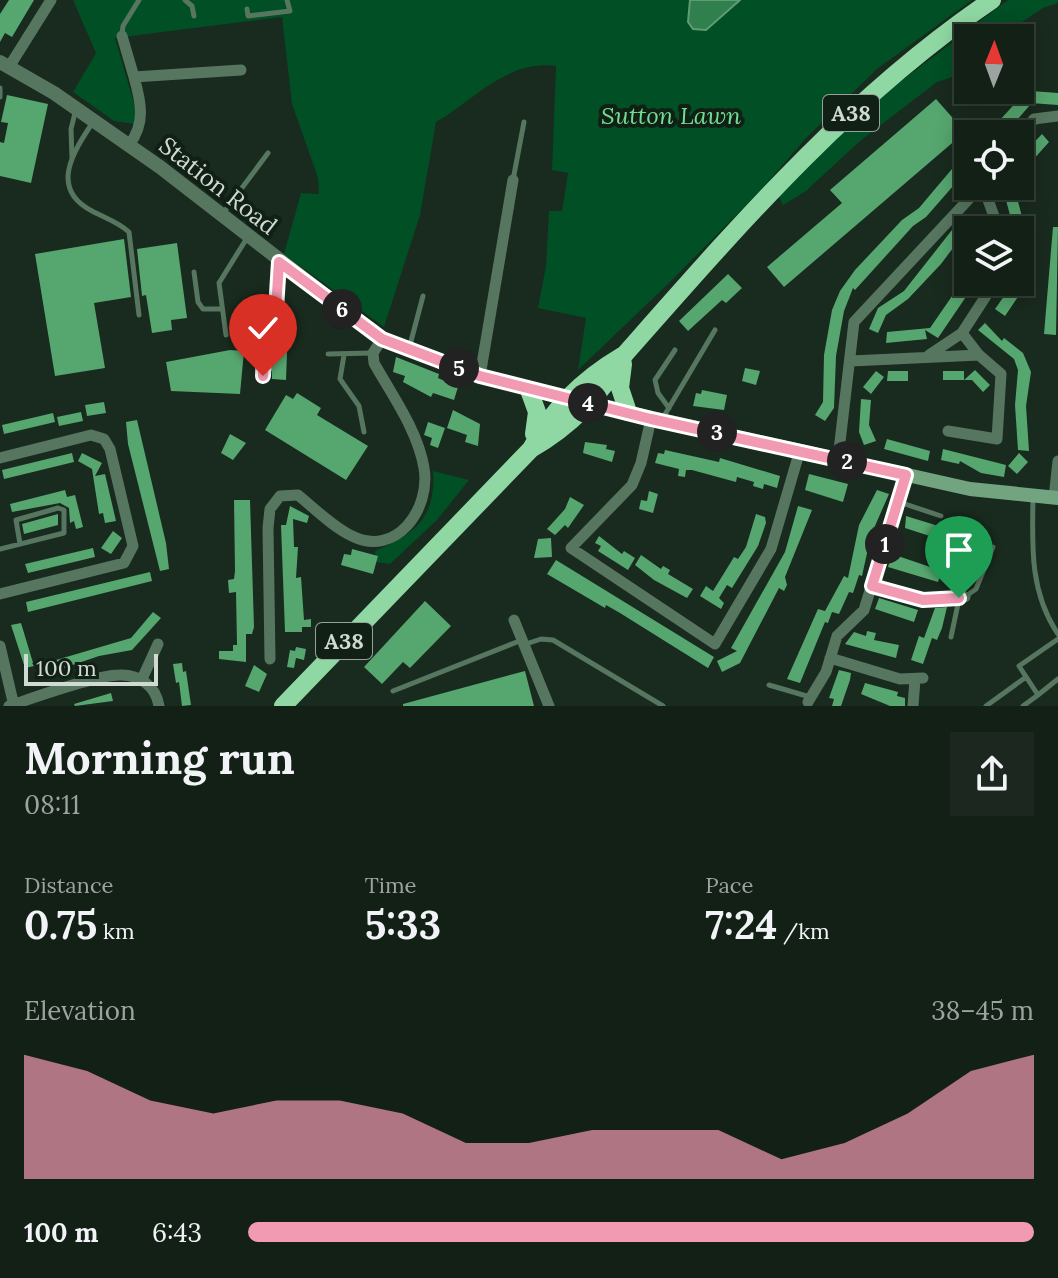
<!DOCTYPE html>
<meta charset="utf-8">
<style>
body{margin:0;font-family:Lora,serif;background:#1c281f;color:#f1f3f6;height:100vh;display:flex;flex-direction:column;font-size:30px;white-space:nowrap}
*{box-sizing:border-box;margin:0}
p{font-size:26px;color:#9da3a1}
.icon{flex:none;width:44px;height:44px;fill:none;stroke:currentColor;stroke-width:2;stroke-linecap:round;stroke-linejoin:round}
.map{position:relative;height:706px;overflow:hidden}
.details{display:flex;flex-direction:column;background:#132016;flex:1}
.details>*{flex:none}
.needle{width:52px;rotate:1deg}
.buttons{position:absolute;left:954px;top:24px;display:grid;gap:16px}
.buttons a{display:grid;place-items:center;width:80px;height:80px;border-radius:0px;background:#132016;box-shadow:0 4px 20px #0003,0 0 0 2px #323e35;font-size:40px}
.scale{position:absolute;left:24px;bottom:20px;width:134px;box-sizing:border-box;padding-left:8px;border:4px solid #d0dad2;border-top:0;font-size:22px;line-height:28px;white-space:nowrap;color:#d0dad2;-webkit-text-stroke:6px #102014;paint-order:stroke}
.pin{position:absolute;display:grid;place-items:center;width:68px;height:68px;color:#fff;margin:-82px -34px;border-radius:50% 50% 50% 0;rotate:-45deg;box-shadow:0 0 8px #0007}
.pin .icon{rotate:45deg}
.km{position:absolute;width:40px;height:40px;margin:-20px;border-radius:50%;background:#222;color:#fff;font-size:22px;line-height:40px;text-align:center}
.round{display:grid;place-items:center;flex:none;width:84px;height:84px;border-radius:0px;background:#1c281f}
.head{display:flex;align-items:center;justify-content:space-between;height:136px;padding:0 24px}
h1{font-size:44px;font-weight:800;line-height:60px}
.figures{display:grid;grid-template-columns:repeat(3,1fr);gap:12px;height:136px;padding:8px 24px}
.figures div{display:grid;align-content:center}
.figures b{font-size:40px;font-weight:800}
.figures small{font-size:22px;font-weight:400}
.figures p{font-size:22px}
.chart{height:224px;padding:16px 24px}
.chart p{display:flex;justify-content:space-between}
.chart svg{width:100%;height:144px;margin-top:8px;fill:#f19ab2;opacity:.7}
ul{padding:0 24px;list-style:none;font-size:26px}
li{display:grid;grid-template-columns:128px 96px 1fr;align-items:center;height:60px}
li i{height:20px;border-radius:10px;background:#f19ab2}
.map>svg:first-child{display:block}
.green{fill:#014f25}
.water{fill:#2f804c;stroke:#5f9b74;stroke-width:2}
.building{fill:#56a66f}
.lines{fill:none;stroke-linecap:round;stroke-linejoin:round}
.service{stroke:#57765f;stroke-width:5}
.minor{stroke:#57765f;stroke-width:11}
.tertiary{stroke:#57765f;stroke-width:14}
.secondary{stroke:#72a47f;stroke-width:14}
.trunk{stroke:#8fd8a3;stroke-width:18}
.route-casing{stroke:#fff;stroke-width:16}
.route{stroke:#f19ab2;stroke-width:10}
.labels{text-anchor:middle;stroke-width:8;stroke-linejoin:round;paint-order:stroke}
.shield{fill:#102014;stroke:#96a299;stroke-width:2}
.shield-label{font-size:22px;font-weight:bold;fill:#d0dad2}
.park-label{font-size:24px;font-style:italic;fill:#71dc93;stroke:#102014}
.street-label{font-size:24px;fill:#d0dad2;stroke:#102014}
</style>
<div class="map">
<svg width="1058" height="706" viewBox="0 0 1058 706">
<rect width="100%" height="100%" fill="#192a1e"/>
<!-- green -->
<path class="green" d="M73,0H972L877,69L808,136L759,192L668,284L578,370L586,318L538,308L546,266L549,211H562L568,173L552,170L556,66C508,59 474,100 436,122L420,215L384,327L284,254L301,193L319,194L318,178L292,104L282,17L115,38L136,110L134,124L114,121L73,92L96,53Z
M1008,0H1058V3L1043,8L998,38H968V65L950,78L937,82L860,141L806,191L783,205L778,195L854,117Z
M433,471L469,480L437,520L390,564L376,562L375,551C415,534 436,518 433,471Z"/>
<!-- water -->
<path class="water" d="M690,0H740L706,30L693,29L688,22Z"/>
<!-- building -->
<path class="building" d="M9,0H34L12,37L5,33L0,42V14Z
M1031,91L1058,93V105L1030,103Z
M7,95L48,104L31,183L0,176V142L4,143L8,123L1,122Z
M1021,97L1030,105L1017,120L1004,134H987Z
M936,99L965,132L784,287L767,267L842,203L830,190Z
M1042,134L1049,142L1024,170L1020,157Z
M968,150V169L926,217L913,226L855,290L853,288L844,311L836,356L834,408L825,421L815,415L823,402L824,355L832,310L840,291L855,270L902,220L919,208Z
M1014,186L1033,259L1028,282L1005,316L995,309L1014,282H1020V230H1014L1003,189Z
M1053,227H1058L1056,335L1044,334Z
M952,230L962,236L941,264L908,299L886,315L878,333L869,329L878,308L904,291Z
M124,239L131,297L94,303L105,368L55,376L35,254Z
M177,243L187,318L171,320L172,330L152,333L146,295L142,296L137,249Z
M968,273V282H976L938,338L925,330L927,339L886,343L887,332L930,328Z
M728,274L742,288L726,303L722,300L688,331L679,321Z
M985,323L1002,341L1004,338L1023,353L1031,372L1026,406L1029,451L1018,450L1015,405L1018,370L1014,359L978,330Z
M273,324L288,325L286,380L272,379V371H269Z
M230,350L244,351L240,394L171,391L166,362Z
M396,357L439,374L438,378L458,387L454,400L433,393L431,397L403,382L405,376L393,372Z
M745,368L760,371L756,385L742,381Z
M975,370L990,385L983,392L972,380H943V371H964V380Z
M876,371L884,377L871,394L863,387Z
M888,371H908V381H887Z
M702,390L727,395L724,410L693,406L696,393L701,394Z
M297,393L321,408L317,415L368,446L346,480L265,430L286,395L293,399Z
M861,399L871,400L869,425L876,441L864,445L859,432Z
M104,402L106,413L87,416L85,405Z
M453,410L480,424L478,446L465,442L467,435L447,428Z
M81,412L83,421L59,426L57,417Z
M53,413L55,422L4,434L2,425Z
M137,420L166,543L169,569L160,571L128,444L126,422Z
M428,422L445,428L438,448L430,445L432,438L424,435Z
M230,434L246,443L233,460L221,453Z
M887,439L930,451L928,461L884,449Z
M585,442L607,445L606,449L615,451L612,462L583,453Z
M943,449L1006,465L1004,477L981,473L960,461L959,464L941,460Z
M665,450L719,462L720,458L780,476L777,488L764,484L763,489L753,486L754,482L737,477L736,482L692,470H686L685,477L678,476L679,469L655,463L658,453L664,454Z
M72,453L74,462L4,479L2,470Z
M82,453L102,463L95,476L105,474L116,521L105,523L103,513L99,514L92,469L78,461Z
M1019,453L1028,462L1017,474L1008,466Z
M809,474L848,484L843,502L805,490Z
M65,490L67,497L75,495L83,527L76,529L74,521L70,523L69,508L60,503L12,512L10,504Z
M877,490L889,494L871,535L862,576L859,575L853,593L849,592L839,614L832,612L828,623L825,622L800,683L787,679L818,609L825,611L844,576L848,578L859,525Z
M649,491L658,494L653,513L639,509L641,500L647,501Z
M570,497L584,505L568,528L565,525L555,535L547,529L565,509Z
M234,500H250L254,627L252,634H246V662L219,659V651H233V645H237L236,592L229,593L228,580L234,579L235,571Z
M290,506L309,516L307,523L293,519L294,547H298L296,578L301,577L304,620L311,619V627H302V632H285L281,525H286Z
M798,506L812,510L785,577L787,585L784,591L779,588L740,663L722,672L717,661L737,651L731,648L785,552Z
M58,514V525L24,534L22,524Z
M756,514L765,517L766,523L758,546L732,588L727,585L719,598L724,603L721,609L700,596L706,586L713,591L734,557L738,559L746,547Z
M906,516L945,528L942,540L905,528Z
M977,527L986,530L967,581L949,579L955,563L958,564L963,554L970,529L976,531Z
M113,531L122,538L111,554L101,548Z
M599,536L622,554L624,551L635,558L628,570L598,551L601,546L595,543Z
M551,538L552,557L534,558L538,539Z
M93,548L95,557L28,573L25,564Z
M352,549L378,556L373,574L341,565L344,554L351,555Z
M892,554L942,571L938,582L888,567Z
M641,555L661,569L663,566L670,570L668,574L693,589L687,598L654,580L635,565Z
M556,560L714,657L708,668L620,613L606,605L605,608L547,574Z
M150,572L152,581L28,612L26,602Z
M879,598L918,610L914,622L875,609Z
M425,601L451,626L410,668L403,662L382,684L364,667Z
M947,607L942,628L937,640L932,638L923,664L911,660L919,636L924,638L935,608Z
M153,612L161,618L132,650L99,656L58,670L56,660L131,638Z
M21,623L34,666L25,668L11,625Z
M867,631L876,633L874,640L899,645L896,658L845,644L854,632L866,636Z
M296,647L306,649L304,660L296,658L294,668L287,667L290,650L295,651Z
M182,663L183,672L186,671L191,705L182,706L179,682L176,683L173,664Z
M254,665L267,674L259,692L245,686Z
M839,670L851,673L850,680L841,706H832L834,699L829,698Z
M525,671L534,706H403V704Z
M865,683L898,692L897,696L905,698V706H890L861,694Z
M111,693L113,701L75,706L74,704Z"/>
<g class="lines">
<!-- service -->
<path class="service" d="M185,0L192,6L194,16
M287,0L290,11
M247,9L248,16L290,11
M122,34L123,26L139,0
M0,88V97
M93,122C73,152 49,189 92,211C105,218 118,222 129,232L139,315
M72,158L71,129L76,109
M513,180L524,122
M224,212L268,153
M194,272L198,302L203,309H220
M226,335L219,283L247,238
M410,345L423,296
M328,354L372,353
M344,355L340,379L359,406L364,432
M263,376L265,325L276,309L279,262
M669,408L658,393L655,380L675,350
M664,416L715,330
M1033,499C1032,547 1030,593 1058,634
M899,502L941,516
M0,549L64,533V510L58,508L16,520L20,544
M966,596L976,589L993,547
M951,637L959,599
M1058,639L1019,666L1038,695L1058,679
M526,644L541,639L553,640L663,706
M769,685L810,697
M393,691L522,640
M986,706L1026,677
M1023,706L1038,695"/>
<!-- minor -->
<path class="minor" d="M122,36L134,77
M9,67L51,0
M1020,137L1034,119L1058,116
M129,145C146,123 141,102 134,77L241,70
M983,186L999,230
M929,355L962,333
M851,361L979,355
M480,376L513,180
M651,419L641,463L632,485L571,548L715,644L771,549L800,450
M948,431L997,439L1001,374L979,355L962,333L995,282
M0,458L91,435L104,439L110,449L133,546L124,563L0,594
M838,459L854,322L981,186
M1054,498L1058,461
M872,586L923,600L965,597
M514,620L549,706
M0,646L14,706
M830,658L900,679L923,678
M270,659L268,528L270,509L280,496L298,495C315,509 333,527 352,536C396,558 431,509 424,468C418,431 392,395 374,363L373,353L382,339
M142,679L158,644
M808,702L826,672L837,636L864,610L906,475
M9,706C33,698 96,675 119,675C139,674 156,686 159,706
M913,706L915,679"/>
<!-- tertiary -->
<path class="tertiary" d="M0,62L54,93L160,167L382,339L480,376L568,399"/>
<!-- secondary -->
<path class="secondary" d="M581,402L970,489L1058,498"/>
<!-- trunk -->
<path class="trunk" d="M623,364L620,388L628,412
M529,390L537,412L534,434
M531,449C571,426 602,394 625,354C738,226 850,96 992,0
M283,706L531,449C552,409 583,379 622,356"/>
</g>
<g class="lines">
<!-- route casing -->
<g class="route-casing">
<path id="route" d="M263,376L265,325L276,309L279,262L382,339L480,376L651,419L906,475L872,586L923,600L959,598"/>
</g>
<!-- route -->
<use href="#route" class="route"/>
</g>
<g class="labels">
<!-- shield labels -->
<g class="shield">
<rect x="823" y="95" width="56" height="36" rx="6"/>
<rect x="316" y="623" width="56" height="36" rx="6"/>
</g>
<g class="shield-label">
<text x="851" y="121">A38</text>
<text x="344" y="649">A38</text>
</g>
<!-- park labels -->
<g class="park-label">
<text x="671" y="124">Sutton Lawn</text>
</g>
<!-- street labels -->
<g class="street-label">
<text transform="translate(218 186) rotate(38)" y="8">Station Road</text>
</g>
</g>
</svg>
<div class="buttons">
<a><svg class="needle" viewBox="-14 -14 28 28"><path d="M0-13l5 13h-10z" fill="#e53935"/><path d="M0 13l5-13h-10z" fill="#9da3a1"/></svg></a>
<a><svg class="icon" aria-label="locate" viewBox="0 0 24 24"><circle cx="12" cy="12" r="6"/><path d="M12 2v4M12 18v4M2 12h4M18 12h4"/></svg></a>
<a><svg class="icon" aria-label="layers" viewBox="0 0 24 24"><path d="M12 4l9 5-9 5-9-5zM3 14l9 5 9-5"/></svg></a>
</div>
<div class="scale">100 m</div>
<div class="pin" style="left:959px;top:598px;background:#1e9e55"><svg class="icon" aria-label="arrive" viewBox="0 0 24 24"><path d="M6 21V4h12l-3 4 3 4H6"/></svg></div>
<div class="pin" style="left:263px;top:376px;background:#d93025"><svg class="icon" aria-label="check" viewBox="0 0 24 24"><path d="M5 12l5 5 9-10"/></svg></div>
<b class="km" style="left:885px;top:544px">1</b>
<b class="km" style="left:847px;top:461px">2</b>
<b class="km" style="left:717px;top:432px">3</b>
<b class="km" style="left:588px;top:403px">4</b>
<b class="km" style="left:459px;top:368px">5</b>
<b class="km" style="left:342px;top:309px">6</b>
</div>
<section class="details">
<div class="head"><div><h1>Morning run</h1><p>08:11</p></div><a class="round"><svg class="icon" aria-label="share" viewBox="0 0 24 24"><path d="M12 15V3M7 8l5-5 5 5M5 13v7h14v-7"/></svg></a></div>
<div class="figures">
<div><p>Distance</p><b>0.75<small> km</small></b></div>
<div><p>Time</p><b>5:33</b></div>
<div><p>Pace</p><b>7:24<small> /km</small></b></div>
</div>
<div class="chart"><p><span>Elevation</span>38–45 m</p>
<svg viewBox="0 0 160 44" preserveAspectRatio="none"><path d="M0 44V6L10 11L20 20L30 24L40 20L50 20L60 24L70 33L80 33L90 29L100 29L110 29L120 38L130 33L140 24L150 11L160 6V44z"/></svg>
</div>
<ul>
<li><b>100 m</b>6:43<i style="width:100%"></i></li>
</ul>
</section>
